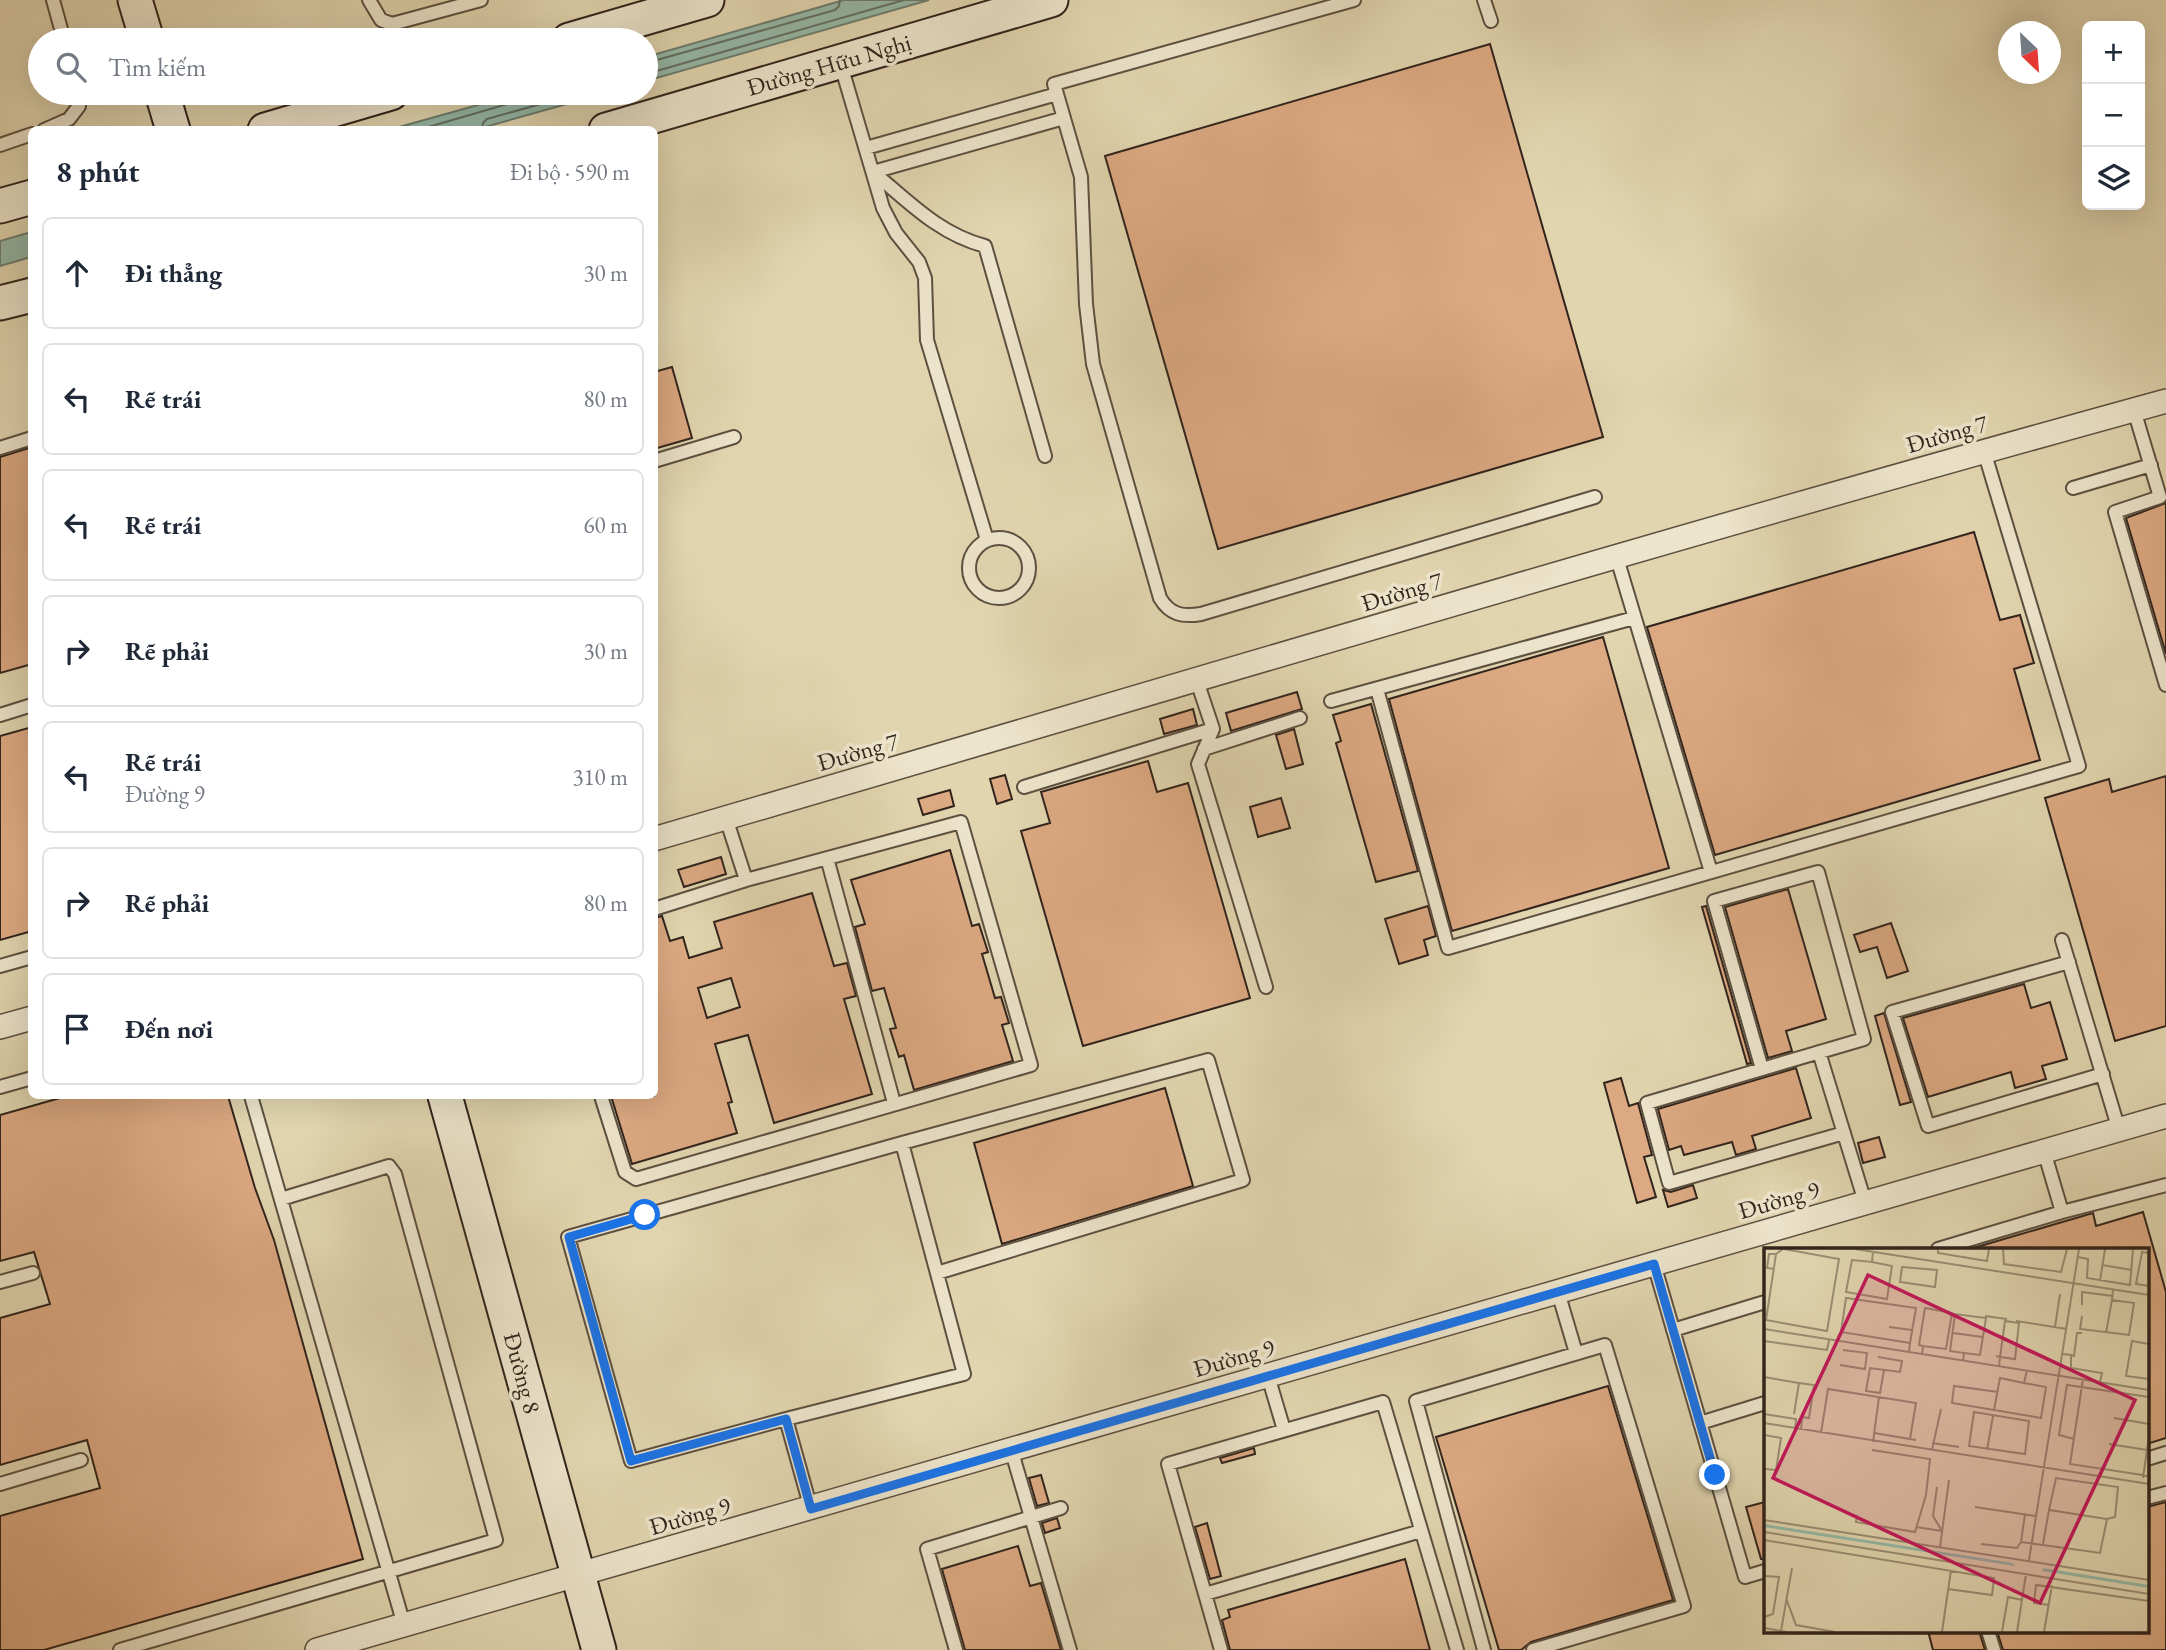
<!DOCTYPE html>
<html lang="vi">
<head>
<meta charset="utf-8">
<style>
	body { margin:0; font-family:"EB Garamond",serif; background:#f2f2f3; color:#1f2937 }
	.controls { position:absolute; right:21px; top:21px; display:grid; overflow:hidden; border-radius:10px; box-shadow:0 7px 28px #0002 }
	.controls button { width:63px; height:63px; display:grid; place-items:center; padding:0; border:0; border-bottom:2px solid #e0e1e3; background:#fff; color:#1f2937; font:35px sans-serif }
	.compass { position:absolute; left:1998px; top:21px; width:63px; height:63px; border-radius:50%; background:#fff; box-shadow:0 7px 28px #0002; rotate:155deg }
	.stop { position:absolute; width:21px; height:21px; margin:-16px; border:5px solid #1a73e8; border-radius:50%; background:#fff }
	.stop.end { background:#1a73e8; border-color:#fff; box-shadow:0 2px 7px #0008 }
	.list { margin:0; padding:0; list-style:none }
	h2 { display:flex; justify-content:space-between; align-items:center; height:91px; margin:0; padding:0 28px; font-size:30px }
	h2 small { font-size:23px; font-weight:400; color:#747a83 }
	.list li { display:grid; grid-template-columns:46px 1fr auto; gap:21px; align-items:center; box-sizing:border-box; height:112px; margin:0 14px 14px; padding:0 14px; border:2px solid #e0e1e3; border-radius:10px }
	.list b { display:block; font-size:26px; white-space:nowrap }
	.list p { margin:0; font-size:23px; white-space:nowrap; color:#747a83 }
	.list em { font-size:23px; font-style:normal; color:#747a83 }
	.icon { flex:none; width:38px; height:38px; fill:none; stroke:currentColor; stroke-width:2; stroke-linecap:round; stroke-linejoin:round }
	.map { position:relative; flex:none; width:2166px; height:1650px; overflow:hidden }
	.search { position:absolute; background:#fff; box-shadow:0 7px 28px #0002; left:28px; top:28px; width:630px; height:77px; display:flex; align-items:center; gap:18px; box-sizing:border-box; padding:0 24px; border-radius:38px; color:#747a83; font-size:26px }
	.panel { position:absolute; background:#fff; box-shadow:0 7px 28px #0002; left:28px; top:126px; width:630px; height:973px; border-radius:10px }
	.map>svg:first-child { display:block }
	.water { fill:#95b9a7; stroke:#6d7d6f; stroke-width:2 }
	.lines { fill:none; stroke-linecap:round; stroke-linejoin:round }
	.shore { stroke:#636e62; stroke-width:2 }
	.building { fill:#dca982; stroke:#31241c; stroke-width:2; fill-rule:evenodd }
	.lane-casing { stroke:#5d5041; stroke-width:16 }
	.street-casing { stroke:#5d5041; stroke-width:26 }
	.secondary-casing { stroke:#31241c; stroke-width:37 }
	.lane { stroke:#ece4cb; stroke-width:12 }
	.street { stroke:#ece4cb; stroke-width:23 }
	.secondary { stroke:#ece4cb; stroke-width:33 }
	.route { stroke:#1a73e8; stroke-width:9 }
	.labels { text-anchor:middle; stroke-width:7; stroke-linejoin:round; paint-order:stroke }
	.street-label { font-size:24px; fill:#31241c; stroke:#ece4cb }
	.inset-road { fill:none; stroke:#9b8e74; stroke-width:2 }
	.view { fill:#c2185b; fill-opacity:0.15; stroke:#c2185b; stroke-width:3.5 }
	.inset-edge { fill:none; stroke:#31241c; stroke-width:3.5 }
</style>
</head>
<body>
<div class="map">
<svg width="2166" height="1650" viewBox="0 0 2166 1650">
	<rect width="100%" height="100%" fill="#e1d5af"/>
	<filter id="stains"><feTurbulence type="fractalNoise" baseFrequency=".00286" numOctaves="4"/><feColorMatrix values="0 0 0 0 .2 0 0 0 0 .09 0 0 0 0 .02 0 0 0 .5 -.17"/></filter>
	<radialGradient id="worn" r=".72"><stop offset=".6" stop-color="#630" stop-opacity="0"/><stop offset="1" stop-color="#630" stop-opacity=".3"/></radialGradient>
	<!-- water -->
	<path class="water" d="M844 0H929L646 81V57Z
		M521 93H606L478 129H392Z
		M31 232V257L0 266V241Z"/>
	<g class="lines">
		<!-- shore -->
		<path class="shore" d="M646 63 835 10 839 6 840 0
			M646 74 904 0
			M418 130 511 103 516 99 517 93
			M482 130 483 123 487 119 580 93"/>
	</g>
	<!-- building -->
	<path class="building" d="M1490 44 1603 437 1218 549 1105 156Z
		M672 367 692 438 654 449V372Z
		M32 447V664L0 673V457Z
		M2166 503V654L2126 518Z
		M1974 532 2000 620 2020 615 2034 663 2014 669 2040 760 1715 855 1647 627Z
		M1603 637 1669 868 1452 931 1389 699Z
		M1297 692 1302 709 1231 731 1226 713Z
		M1371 704 1418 871 1376 882 1336 743 1341 741 1333 715Z
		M1193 709 1197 725 1164 734 1160 719Z
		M32 727V931L0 940V736Z
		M1294 729 1303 764 1286 769 1276 735Z
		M1148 761 1157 792 1188 783 1250 998 1083 1046 1021 831 1050 823 1041 792Z
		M1005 775 1012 799 997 804 990 779Z
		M2166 776V1026L2115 1041 2045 798 2109 779 2112 792Z
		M950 790 954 806 923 815 918 799Z
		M1281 798 1290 828 1258 837 1250 807Z
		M950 850 972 926 979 924 988 952 982 954 995 998 1001 997 1009 1023 1002 1025 1013 1061 914 1090 904 1055 899 1057 890 1029 896 1028 884 988 872 991 855 927 865 924 851 880Z
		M721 857 726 874 684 887 678 870Z
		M1788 889 1826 1019 1786 1031 1792 1051 1768 1058 1725 907Z
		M812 893 834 966 847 963 856 996 844 999 872 1094 774 1123 748 1035 715 1044 732 1102 728 1103 737 1133 632 1164 611 1096H654V918L662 916 670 941 683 937 689 958 722 948 714 922ZM731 978 740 1007 707 1018 698 988Z
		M1428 906 1436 936 1424 940 1428 955 1399 964 1385 919Z
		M1706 906 1751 1063 1747 1064 1702 907Z
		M1891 923 1908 971 1887 978 1877 947 1860 952 1854 935Z
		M2024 984 2031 1008 2050 1002 2067 1059 2042 1066 2046 1079 2015 1088 2011 1072 1928 1097 1903 1018Z
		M1884 1013 1911 1102 1900 1105 1875 1016Z
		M1796 1068 1811 1118 1752 1136 1756 1149 1736 1155 1732 1142 1684 1155 1681 1146 1669 1150 1658 1109Z
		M1621 1078 1629 1106 1638 1103 1652 1155 1644 1157 1656 1197 1637 1203 1604 1083Z
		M1165 1088 1193 1186 1002 1244 974 1143Z
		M67 1096H228L255 1188 274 1240 363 1559 44 1650H0V1516L100 1488 87 1440 0 1465V1318L50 1304 34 1252 0 1261V1115Z
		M1879 1137 1885 1157 1863 1163 1858 1143Z
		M1693 1185 1697 1198 1668 1207 1663 1190 1671 1192Z
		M2143 1212 2166 1292V1438L2147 1444V1249H1970L2093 1213 2096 1226Z
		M1608 1386 1673 1600 1531 1642 1521 1650H1499L1436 1437Z
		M1254 1448 1255 1454 1222 1463 1220 1458Z
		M1041 1475 1049 1503 1037 1506 1029 1478Z
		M1765 1502V1559H1761L1746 1507Z
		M2166 1502V1650H2003L1997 1631H2147V1507Z
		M1057 1518 1060 1528 1045 1533 1042 1523Z
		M1207 1523 1221 1576 1210 1579 1195 1527Z
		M1018 1546 1030 1586 1041 1583 1061 1650H965L942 1569Z
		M1405 1559 1430 1650H1230L1222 1620 1230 1617 1228 1610Z
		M1928 1631H1979L1985 1650H1933Z"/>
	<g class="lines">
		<!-- lane casing -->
		<g class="lane-casing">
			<path id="lane" d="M53 0 64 40
				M369 0 381 20 392 24 481 0
				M1354 0 1054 84 1081 177 1086 304 1093 364 1160 598C1170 615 1183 617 1201 614L1595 497
				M1484 0 1491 21
				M840 62 883 208 896 233 919 262 925 278 927 340 987 540
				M44 130 69 119 79 106 78 93
				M0 145 32 134
				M866 148 1057 94
				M873 172C909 202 939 234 985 246L1045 456
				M873 172 1064 118
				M2134 410 2160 497 2115 512 2166 685
				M0 448 32 438
				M654 461 734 437
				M2073 488 2151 465
				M969 568a30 30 0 1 1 60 0a30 30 0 1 1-60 0Z
				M1616 555 1711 872
				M1197 681 1213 729 1198 764 1266 987
				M1377 689 1448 948 2079 766 1984 451
				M1331 701 1634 618
				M0 715 32 705
				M1204 749 1300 718
				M1024 787 1213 729
				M726 818 746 880
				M827 858 894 1103
				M2062 940 2119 1130
				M2069 962 1892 1012 1928 1126 2103 1074
				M0 966 32 957
				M1819 1052 1865 1202
				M1762 1069 1714 901 1818 872 1864 1039 1647 1103 1669 1183 1844 1133
				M0 1087 32 1078
				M251 1096 404 1625
				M601 1096 625 1172 636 1179 1031 1065 961 822 746 880 654 909
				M902 1143 1208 1060 1243 1180 937 1273
				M2044 1151 2062 1212
				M1938 1249 2062 1212 2166 1185
				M1654 1264 1745 1577 1765 1571
				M0 1282 33 1273
				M1558 1292 1576 1353
				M1673 1330 1765 1302
				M1268 1376 1284 1430
				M786 1419 631 1461 568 1237 902 1143 964 1374 786 1419 811 1509
				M1700 1423 1765 1403
				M1011 1449 1070 1650
				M2147 1459 2166 1453
				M0 1484 81 1460
				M2147 1498 2166 1493
				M1205 1594 1421 1531
				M1988 1631 1994 1650
				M120 1650 496 1540 395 1174 389 1166 281 1199
				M956 1650 927 1549 1061 1508
				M1221 1650 1168 1464 1383 1402 1457 1650
				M1484 1650 1416 1401 1605 1345 1684 1606 1533 1650"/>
		</g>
		<!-- street casing -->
		<g class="street-casing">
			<path id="street" d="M654 839C1158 692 1660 540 2166 401
				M0 1027 32 1018
				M317 1650 2166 1116"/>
		</g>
		<!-- secondary casing -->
		<g class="secondary-casing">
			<path id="secondary" d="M135 0 147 40
				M569 40 707 0
				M162 93 173 130
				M265 130 391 93
				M606 130 1051 0
				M0 206 32 197
				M0 303 32 295
				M445 1096 599 1650"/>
		</g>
		<!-- lane -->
		<use href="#lane" class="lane"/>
		<!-- street -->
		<use href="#street" class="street"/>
		<!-- secondary -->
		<use href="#secondary" class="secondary"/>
	</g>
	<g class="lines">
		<!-- route -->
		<path class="route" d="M645 1215 569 1237 631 1461 786 1419 811 1509 1654 1264 1715 1475"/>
	</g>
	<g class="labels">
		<!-- street labels -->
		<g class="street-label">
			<text transform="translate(829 65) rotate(-16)" y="8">Đường Hữu Nghị</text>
			<text transform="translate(1947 434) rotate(-16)" y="8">Đường 7</text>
			<text transform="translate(1402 592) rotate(-17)" y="8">Đường 7</text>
			<text transform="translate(858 752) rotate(-16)" y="8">Đường 7</text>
			<text transform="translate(1779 1200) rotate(-16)" y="8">Đường 9</text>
			<text transform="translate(1234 1358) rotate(-16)" y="8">Đường 9</text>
			<text transform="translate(522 1373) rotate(75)" y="8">Đường 8</text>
			<text transform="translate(690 1516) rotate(-16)" y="8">Đường 9</text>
		</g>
	</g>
	<!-- overview -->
	<g transform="translate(1764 1248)">
		<rect width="385" height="385" fill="#e1d5af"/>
		<path d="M0 276 249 315 251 318 0 279ZM279 320 385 337V340L278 323Z" fill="#95b9a7"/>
		<path class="inset-road" d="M19 1 12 6 2 72 63 83 75 11 20 1M91 1 385 47M174 1V5L223 13 225 1M239 1 240 16 297 24 303 1M385 5 378 4 372 36 385 38M314 9 324 11 323 30 366 37 369 1M108 14 128 18 123 51 82 44 88 12 108 14 109 4M338 17 368 22M138 19 173 22 171 39 136 34ZM10 21 3 20 5 6H12M336 33 341 1M318 57V44L349 48M221 68 243 71M318 68 316 81 365 87 370 55 348 52 349 42M252 73 303 81M125 79 148 82M291 79 296 46M0 81 385 142M189 85 219 89M342 85 348 52M0 93 63 102 65 92M385 96 368 93 362 128 385 131M145 104 146 95 152 60 82 50 77 84 146 95M158 106 159 98 182 101 188 65 161 60 155 97 159 98M299 106 307 107V120L338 125 336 134M307 107 310 108 313 85H318M232 108 236 109 251 111 255 75 241 73 236 109 235 118M114 109 138 113 136 124 106 120 102 143 116 145 120 122M199 113 200 105 186 103 191 66 222 70 216 107 200 105M76 117 101 121 103 105 79 102M0 129 35 135 30 166M319 131 306 216 385 228M35 135 50 137 45 170 38 169 37 182M260 135 282 139 277 170 230 162 236 130 260 135 263 122M230 162 188 155 190 138 234 144M210 164 265 173 261 206 205 198ZM0 166 32 171 31 181M350 170 385 176M0 175 385 236M57 185 64 141 152 155 146 191M110 185 152 192M0 187 17 190 12 222 0 221M310 191 295 187 303 137 385 149M109 194 115 149M168 195 195 199M345 196 383 202M168 202 177 161M223 202 229 168M379 230 385 188M173 239 169 268 178 283M211 259 272 268M285 262 292 230 354 239 351 269 343 271M93 267 92 274 151 284 162 247 166 211 108 202M0 272 385 332M152 279 178 283M0 284 385 346M0 292 230 330 228 347 184 341M257 294 261 266M217 296 253 300 257 294 336 305 343 271 285 262 279 296M176 299 185 232M265 312 315 1M0 328 15 329 9 366 0 369M22 350 32 377 71 384M285 357 270 355 272 337 385 353M0 380 23 384M17 383 28 320M178 384 187 322M238 384 244 349 258 352M253 384 262 326M280 384 288 337"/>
		<path class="view" d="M104 27 371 152 276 355 9 230Z"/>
		<rect width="385" height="385" class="inset-edge"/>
	</g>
	<rect width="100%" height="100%" filter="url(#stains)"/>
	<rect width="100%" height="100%" fill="url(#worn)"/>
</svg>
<div class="controls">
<button>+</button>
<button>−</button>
<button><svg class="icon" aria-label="layers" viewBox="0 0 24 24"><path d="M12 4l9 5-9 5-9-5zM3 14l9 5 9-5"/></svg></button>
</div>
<svg class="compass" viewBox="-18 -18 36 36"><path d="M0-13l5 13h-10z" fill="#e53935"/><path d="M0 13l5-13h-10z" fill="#747a83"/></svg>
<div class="stop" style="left:645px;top:1215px"></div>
<div class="stop end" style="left:1715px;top:1475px"></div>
<div class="search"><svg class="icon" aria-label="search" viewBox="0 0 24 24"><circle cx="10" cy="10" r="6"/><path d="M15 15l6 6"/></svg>Tìm kiếm</div>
<section class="panel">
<h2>8 phút<small>Đi bộ · 590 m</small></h2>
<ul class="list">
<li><svg class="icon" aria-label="ahead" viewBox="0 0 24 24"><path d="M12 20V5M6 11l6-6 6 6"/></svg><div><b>Đi thẳng</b></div><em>30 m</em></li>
<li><svg class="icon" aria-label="left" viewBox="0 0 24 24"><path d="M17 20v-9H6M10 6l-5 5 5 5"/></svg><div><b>Rẽ trái</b></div><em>80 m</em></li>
<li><svg class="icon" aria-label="left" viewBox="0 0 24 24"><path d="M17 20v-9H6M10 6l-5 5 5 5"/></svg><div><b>Rẽ trái</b></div><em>60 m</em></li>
<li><svg class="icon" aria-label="right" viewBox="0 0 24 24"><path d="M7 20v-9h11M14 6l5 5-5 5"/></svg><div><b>Rẽ phải</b></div><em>30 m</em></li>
<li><svg class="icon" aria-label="left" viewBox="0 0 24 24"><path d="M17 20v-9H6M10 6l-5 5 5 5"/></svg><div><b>Rẽ trái</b><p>Đường 9</p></div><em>310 m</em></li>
<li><svg class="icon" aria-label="right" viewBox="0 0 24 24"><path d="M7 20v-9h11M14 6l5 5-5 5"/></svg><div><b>Rẽ phải</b></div><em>80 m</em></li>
<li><svg class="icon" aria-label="arrive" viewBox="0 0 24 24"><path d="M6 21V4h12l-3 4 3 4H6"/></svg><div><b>Đến nơi</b></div></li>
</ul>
</section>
</div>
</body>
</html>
